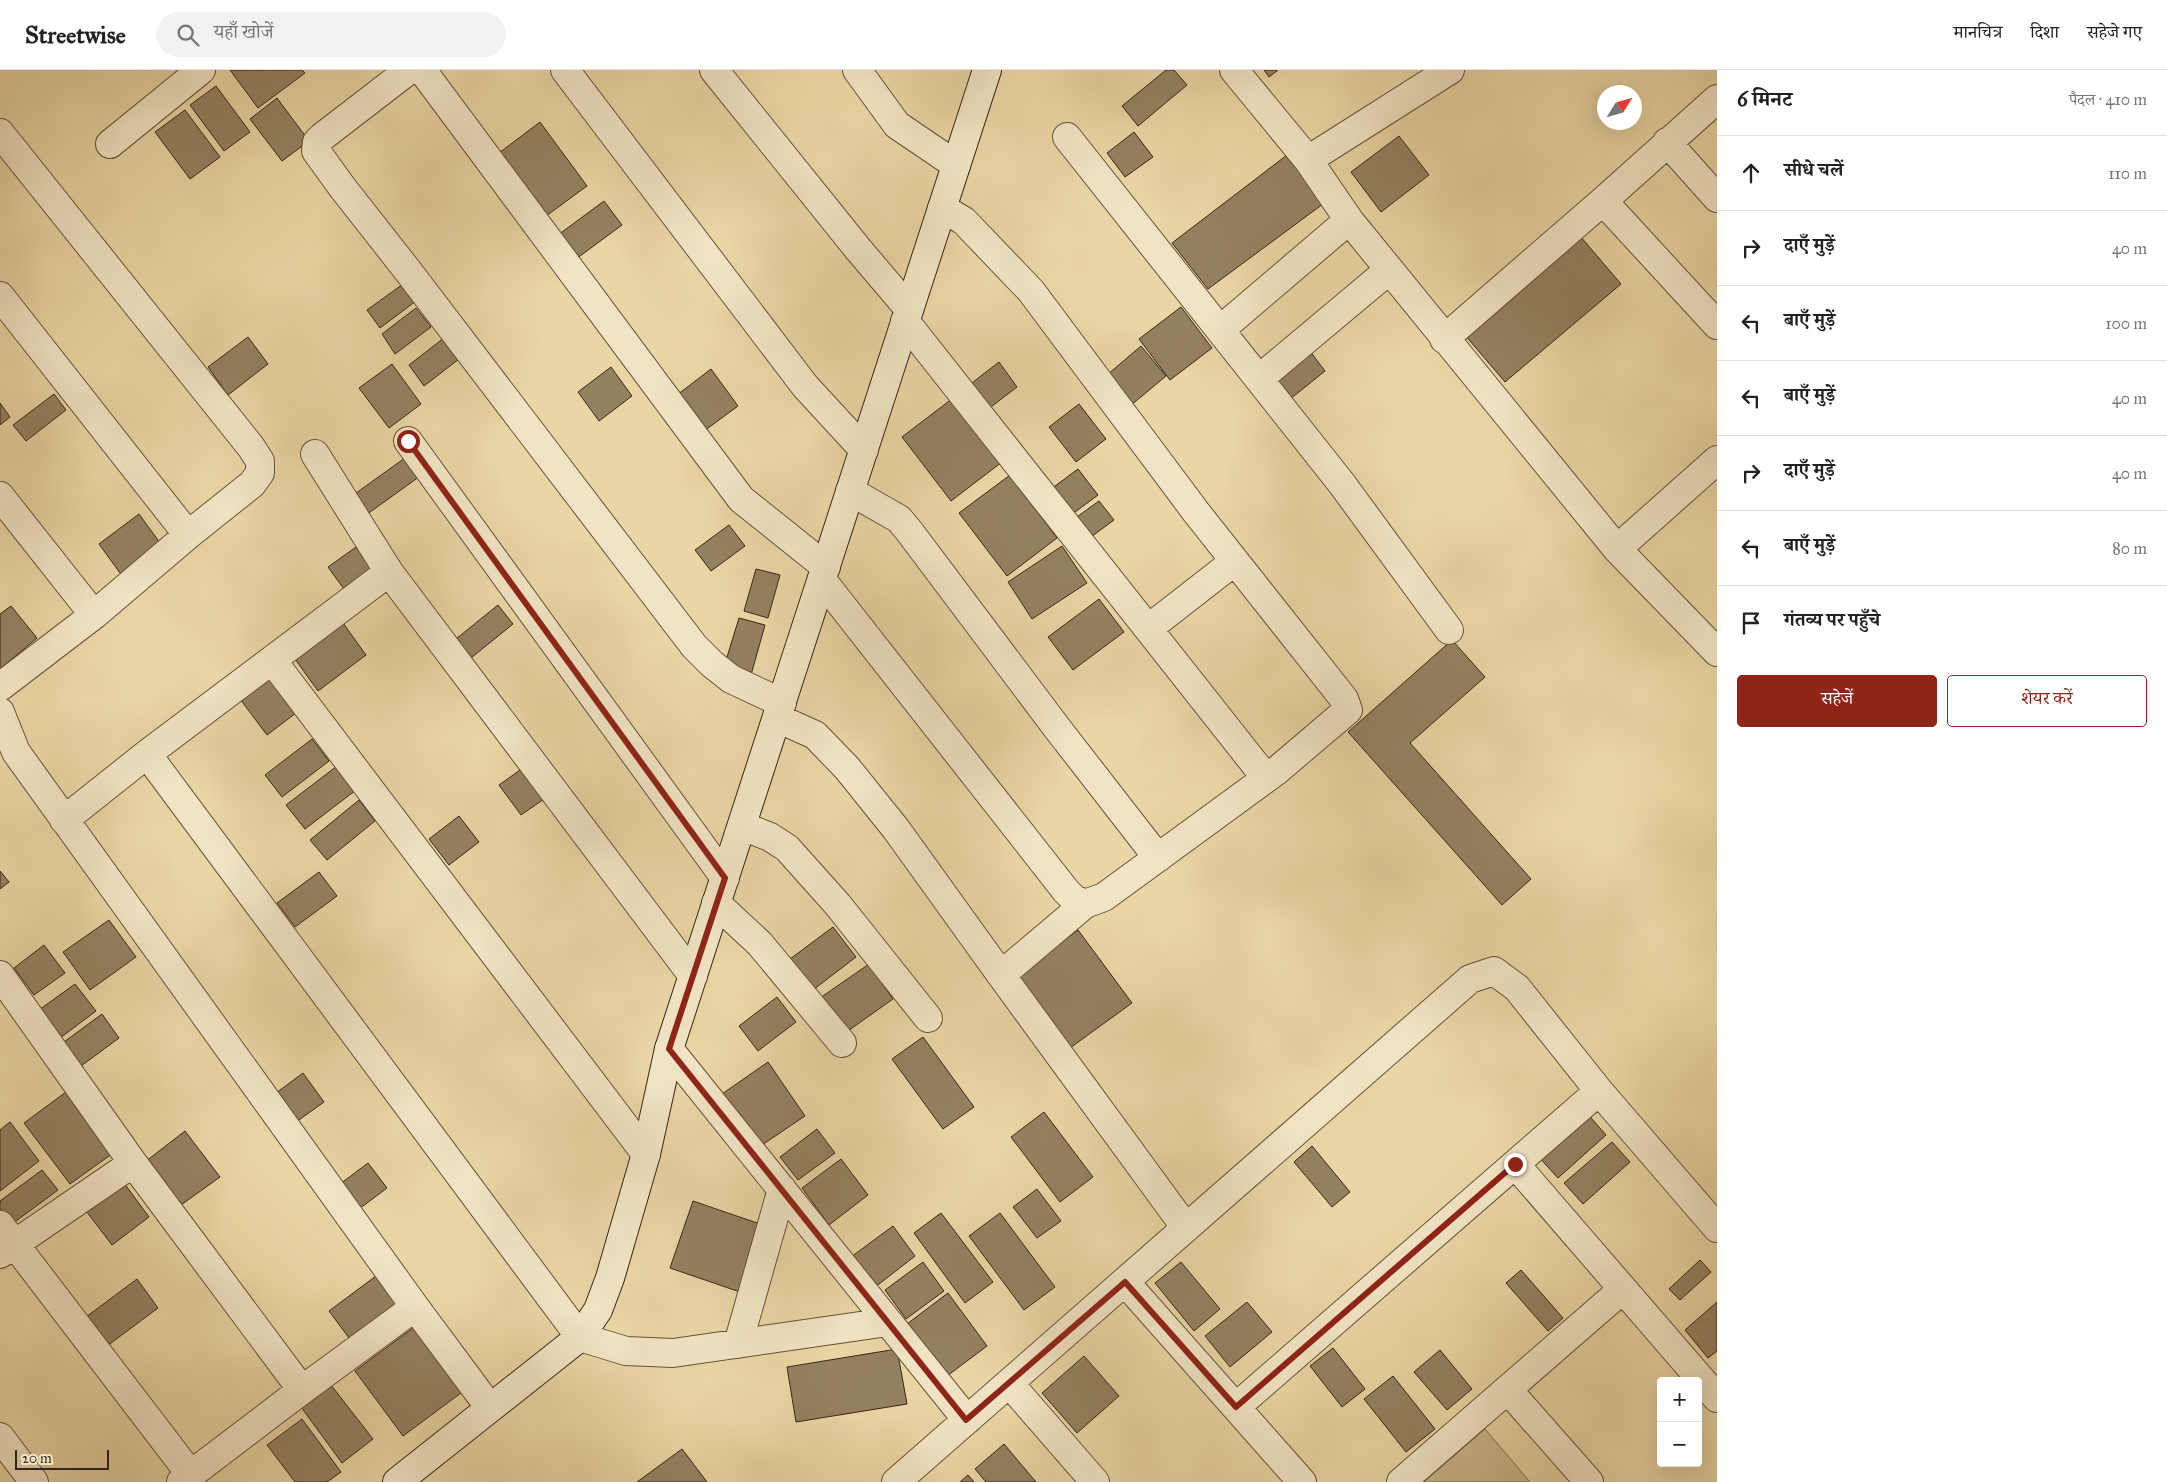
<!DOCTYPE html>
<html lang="hi">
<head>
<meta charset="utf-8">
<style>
	body { margin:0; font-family:"IM FELL Great Primer","Noto Serif Devanagari",serif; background:#f2f2f2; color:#202124 }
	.controls { position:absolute; right:15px; bottom:15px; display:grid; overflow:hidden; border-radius:5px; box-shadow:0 5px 20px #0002 }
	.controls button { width:45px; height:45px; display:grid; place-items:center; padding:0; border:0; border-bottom:1px solid #e0e0e0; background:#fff; color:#202124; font:25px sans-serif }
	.compass { position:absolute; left:1597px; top:15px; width:45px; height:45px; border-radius:50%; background:#fff; box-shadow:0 5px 20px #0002; rotate:53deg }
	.scale { position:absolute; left:15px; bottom:12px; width:94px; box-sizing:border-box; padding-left:5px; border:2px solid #362617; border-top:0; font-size:14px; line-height:18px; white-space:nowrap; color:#362617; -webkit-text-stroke:4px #f1e4c4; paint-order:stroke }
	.stop { position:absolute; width:15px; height:15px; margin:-11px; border:4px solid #8f2418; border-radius:50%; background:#fff }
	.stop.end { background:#8f2418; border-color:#fff; box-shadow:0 1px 5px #0008 }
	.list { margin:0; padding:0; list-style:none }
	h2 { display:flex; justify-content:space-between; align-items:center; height:65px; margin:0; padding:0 20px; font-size:21px }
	h2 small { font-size:16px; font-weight:400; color:#757577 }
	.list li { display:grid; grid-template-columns:32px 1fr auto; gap:15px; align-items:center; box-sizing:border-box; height:75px; padding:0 20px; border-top:1px solid #e0e0e0 }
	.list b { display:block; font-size:19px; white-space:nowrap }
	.list em { font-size:16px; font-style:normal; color:#757577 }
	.actions { display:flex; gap:10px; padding:15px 20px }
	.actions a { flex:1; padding:11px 0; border:1px solid #8f2418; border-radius:5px; text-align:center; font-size:18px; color:#8f2418 }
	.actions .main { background:#8f2418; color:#fff }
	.icon { flex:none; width:28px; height:28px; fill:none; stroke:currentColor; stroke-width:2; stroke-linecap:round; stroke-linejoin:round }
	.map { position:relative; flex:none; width:1717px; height:1412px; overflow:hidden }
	header { display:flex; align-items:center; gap:30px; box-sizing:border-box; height:70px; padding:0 25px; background:#fff; border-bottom:1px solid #e0e0e0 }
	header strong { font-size:24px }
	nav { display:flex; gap:28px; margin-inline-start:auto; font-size:18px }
	.search { width:350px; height:45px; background:#f2f2f2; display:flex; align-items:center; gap:12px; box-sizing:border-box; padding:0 18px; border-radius:28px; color:#757577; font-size:19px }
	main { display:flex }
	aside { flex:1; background:#fff }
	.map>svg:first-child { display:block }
	.green { fill:#cbb78c; stroke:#806e52 }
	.building { fill:#948160; stroke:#362617 }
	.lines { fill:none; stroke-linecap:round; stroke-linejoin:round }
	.street-casing { stroke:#63523a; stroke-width:30 }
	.secondary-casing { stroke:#362617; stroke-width:30 }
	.street { stroke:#f1e4c4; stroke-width:28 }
	.secondary { stroke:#f1e4c4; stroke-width:28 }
	.route { stroke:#8f2418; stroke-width:6 }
</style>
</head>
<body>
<header>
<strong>Streetwise</strong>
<div class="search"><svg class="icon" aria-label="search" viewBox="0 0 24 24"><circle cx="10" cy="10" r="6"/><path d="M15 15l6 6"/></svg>यहाँ खोजें</div>
<nav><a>मानचित्र</a><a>दिशा</a><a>सहेजे गए</a></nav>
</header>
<main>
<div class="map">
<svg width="1717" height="1412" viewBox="0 0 1717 1412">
	<rect width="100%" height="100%" fill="#ead5a4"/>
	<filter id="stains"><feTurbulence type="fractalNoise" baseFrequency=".004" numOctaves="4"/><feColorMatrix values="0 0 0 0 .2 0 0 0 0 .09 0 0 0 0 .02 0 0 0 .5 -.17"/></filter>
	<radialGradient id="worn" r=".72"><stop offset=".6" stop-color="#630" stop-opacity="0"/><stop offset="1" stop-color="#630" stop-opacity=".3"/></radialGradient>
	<!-- green -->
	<path class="green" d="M1485 1359 1530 1412H1424Z"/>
	<!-- building -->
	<path class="building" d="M230 0H302L305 3 258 38Z
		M1166 0H1174L1187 15 1138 56 1122 36Z
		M1264 0H1278L1269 7Z
		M216 16 250 62 224 81 190 35Z
		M277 28 309 71 282 91 250 49Z
		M185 40 220 87 190 109 155 62Z
		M540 52 587 116 546 146 499 83Z
		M1134 62 1153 87 1125 107 1107 83Z
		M1399 66 1429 105 1381 142 1351 102Z
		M1287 85 1323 134 1208 219 1172 173Z
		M604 131 622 155 576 189 558 165Z
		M1580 166 1621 214 1505 312 1464 264Z
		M403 214 416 231 380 258 367 240Z
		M1181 237 1212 278 1170 310 1139 269Z
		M416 238 431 257 395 284 382 264Z
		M248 267 268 294 228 325 208 297Z
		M444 268 459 289 424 316 409 295Z
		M1141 276 1166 306 1124 341 1100 311Z
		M1309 280 1325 301 1289 330 1272 309Z
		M999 292 1017 317 987 340 968 316Z
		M392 294 421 334 389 358 359 318Z
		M611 297 632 326 599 351 578 322Z
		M711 299 738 336 704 361 677 325Z
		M54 324 66 340 26 371 13 355Z
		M953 328 1002 392 951 431 902 367Z
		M0 333 10 347 0 355Z
		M1079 334 1106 369 1076 392 1049 357Z
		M409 385 423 404 366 445 352 426Z
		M1078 399 1098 425 1067 448 1047 422Z
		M1010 405 1057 468 1007 506 959 443Z
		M1099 431 1114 450 1084 472 1070 452Z
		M139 444 163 477 123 507 99 474Z
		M729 455 745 476 711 501 695 480Z
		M359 475 379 504 349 526 328 497Z
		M1062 476 1087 513 1032 549 1008 512Z
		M756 499 780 505 768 548 744 541Z
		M1099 529 1124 562 1073 600 1048 567Z
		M498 535 513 554 466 592 451 573Z
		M11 536 37 568 0 599V544Z
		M739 548 765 555 751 605 724 597Z
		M343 553 366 585 318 621 295 589Z
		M1452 570 1485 607 1410 673 1531 809 1502 835 1348 662Z
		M269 607 296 643 267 665 240 629Z
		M312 669 329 691 282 727 265 705Z
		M337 696 356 720 305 759 286 735Z
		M523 698 544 729 521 745 499 715Z
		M359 730 375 751 327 790 310 770Z
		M459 746 479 772 449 795 429 769Z
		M0 801 9 812 0 819Z
		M319 802 337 826 295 857 277 833Z
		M109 850 136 887 90 920 63 882Z
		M833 857 856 887 809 923 786 892Z
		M1078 860 1132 933 1070 978 1016 906Z
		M44 875 65 903 34 925 14 898Z
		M869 894 893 929 845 963 820 928Z
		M75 914 96 941 60 968 39 940Z
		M777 927 796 952 758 981 739 956Z
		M102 944 119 968 81 996 64 972Z
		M923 967 974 1037 943 1059 892 989Z
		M768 992 805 1046 759 1077 722 1024Z
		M303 1003 324 1032 289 1057 268 1029Z
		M70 1019 116 1081 70 1114 24 1053Z
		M1585 1041 1606 1065 1558 1108 1536 1084Z
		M1044 1042 1093 1107 1060 1132 1011 1067Z
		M10 1052 39 1091 0 1121V1060Z
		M817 1059 835 1083 798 1110 780 1087Z
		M185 1061 220 1107 174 1140 141 1095Z
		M1612 1072 1630 1092 1583 1134 1564 1113Z
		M1312 1076 1350 1122 1332 1137 1294 1092Z
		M841 1089 868 1125 829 1155 802 1118Z
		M368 1093 387 1118 351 1145 332 1120Z
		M42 1100 58 1120 12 1154 0 1138V1131Z
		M121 1109 149 1147 112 1175 83 1137Z
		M1037 1119 1061 1151 1037 1168 1013 1137Z
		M693 1131 763 1155 740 1222 670 1198Z
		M941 1143 993 1212 965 1233 914 1163Z
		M1000 1143 1055 1217 1024 1240 969 1166Z
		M893 1156 915 1186 874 1218 851 1187Z
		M1700 1190 1711 1202 1680 1230 1669 1219Z
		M923 1192 944 1221 906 1249 885 1220Z
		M1181 1192 1220 1239 1194 1261 1155 1213Z
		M1521 1200 1563 1248 1548 1261 1506 1213Z
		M380 1203 407 1238 355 1276 329 1241Z
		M137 1209 158 1238 107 1276 86 1247Z
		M948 1223 987 1276 947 1306 907 1254Z
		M1247 1232 1272 1262 1230 1297 1205 1266Z
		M1717 1232V1281L1708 1288 1685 1260Z
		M413 1258 461 1323 403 1366 355 1301Z
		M1333 1278 1365 1319 1342 1337 1310 1296Z
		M897 1279 907 1334 796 1352 787 1297Z
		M1440 1280 1472 1319 1447 1340 1414 1302Z
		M1084 1286 1119 1326 1077 1363 1042 1323Z
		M1393 1306 1435 1359 1406 1382 1364 1329Z
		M331 1315 373 1369 342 1393 301 1337Z
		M302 1349 341 1402 327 1412H295L267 1375Z
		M1004 1374 1036 1412H986L975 1399Z
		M682 1379 707 1412H637Z
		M968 1405 974 1412H960Z"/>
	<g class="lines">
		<!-- street casing -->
		<g class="street-casing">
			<path id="street" d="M409 0 322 67 317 72 316 81 342 117 408 201 694 576 712 594 731 609 782 633
				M422 0 741 429 826 497
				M565 0 805 316 864 380
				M714 0 858 179 909 239
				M857 0 897 55 956 95
				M1234 0 1308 90 1349 150 1617 479 1717 582
				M0 63 251 377 260 391V403L252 414 188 465 94 545 0 617
				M1067 67 1342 414 1449 560
				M1667 72 1717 128
				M110 74 201 0
				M1308 90 1450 0
				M1603 131 1717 255
				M0 226 188 465
				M905 251 1266 708
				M1220 260 1349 150
				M1444 269 1603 131 1717 29
				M1259 309 1389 200
				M408 371 725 808
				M315 384 389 502 693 906
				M850 421 899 449 909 461 1057 658 1158 788
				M0 426 94 545
				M1617 479 1717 390
				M822 510 1066 821 1074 829 1085 834 1104 827 1275 702 1348 640 1344 629 1196 442 1031 221 964 151 942 138
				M1149 558 1235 491
				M272 590 646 1084
				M0 642 16 682 415 1237 490 1338
				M777 648 815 665 847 698 896 759 1001 905 1085 834
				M147 684 580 1267 626 1281 673 1283 888 1252
				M64 750 147 684 389 502
				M742 756 770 767 787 778 838 835 928 948
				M716 833 760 874 842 973
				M0 905 133 1093 302 1320
				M1001 905 1186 1158
				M669 979 967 1350
				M1515 1094 1717 1328
				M0 1155 191 1405
				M0 1184 133 1093
				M1125 1212 1302 1412
				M738 1274 782 1119
				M1009 1313 1095 1412
				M1508 1320 1589 1412
				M1236 1337 1599 1021
				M0 1367 34 1412
				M181 1412 302 1320 415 1237
				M896 1412 1470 909 1494 901 1517 918 1599 1021 1717 1158
				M1401 1412 1623 1219"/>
		</g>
		<!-- secondary casing -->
		<g class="secondary-casing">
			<path id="secondary" d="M397 1412 580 1267 598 1240 610 1208 646 1084 669 979 987 0"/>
		</g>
		<!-- street -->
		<use href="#street" class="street"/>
		<!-- secondary -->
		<use href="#secondary" class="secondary"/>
	</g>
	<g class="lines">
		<!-- route -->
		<path class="route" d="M408 371 725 808 669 979 966 1350 1125 1212 1236 1337 1515 1094"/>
	</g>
	<rect width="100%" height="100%" filter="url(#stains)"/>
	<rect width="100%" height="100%" fill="url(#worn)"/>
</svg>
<div class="controls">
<button>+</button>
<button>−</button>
</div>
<svg class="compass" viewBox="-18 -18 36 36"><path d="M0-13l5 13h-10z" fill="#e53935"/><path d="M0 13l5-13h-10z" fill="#757577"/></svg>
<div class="scale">20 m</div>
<div class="stop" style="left:408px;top:371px"></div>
<div class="stop end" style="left:1515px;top:1094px"></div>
</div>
<aside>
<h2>6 मिनट<small>पैदल · 410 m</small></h2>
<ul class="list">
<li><svg class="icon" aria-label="ahead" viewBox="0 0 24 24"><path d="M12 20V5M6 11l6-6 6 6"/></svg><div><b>सीधे चलें</b></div><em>110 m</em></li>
<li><svg class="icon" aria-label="right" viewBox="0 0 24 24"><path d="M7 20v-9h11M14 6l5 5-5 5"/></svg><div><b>दाएँ मुड़ें</b></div><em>40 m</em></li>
<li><svg class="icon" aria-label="left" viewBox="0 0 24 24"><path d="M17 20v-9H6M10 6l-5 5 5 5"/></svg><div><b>बाएँ मुड़ें</b></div><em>100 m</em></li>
<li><svg class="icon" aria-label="left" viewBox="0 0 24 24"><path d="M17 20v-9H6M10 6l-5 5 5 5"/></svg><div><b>बाएँ मुड़ें</b></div><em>40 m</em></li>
<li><svg class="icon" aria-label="right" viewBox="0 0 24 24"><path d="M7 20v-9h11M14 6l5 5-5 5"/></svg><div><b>दाएँ मुड़ें</b></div><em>40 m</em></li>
<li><svg class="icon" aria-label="left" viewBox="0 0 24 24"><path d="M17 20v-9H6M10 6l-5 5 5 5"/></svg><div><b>बाएँ मुड़ें</b></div><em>80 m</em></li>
<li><svg class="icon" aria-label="arrive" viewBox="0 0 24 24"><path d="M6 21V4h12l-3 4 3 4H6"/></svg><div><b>गंतव्य पर पहुँचे</b></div></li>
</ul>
<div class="actions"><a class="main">सहेजें</a><a>शेयर करें</a></div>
</aside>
</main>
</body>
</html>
